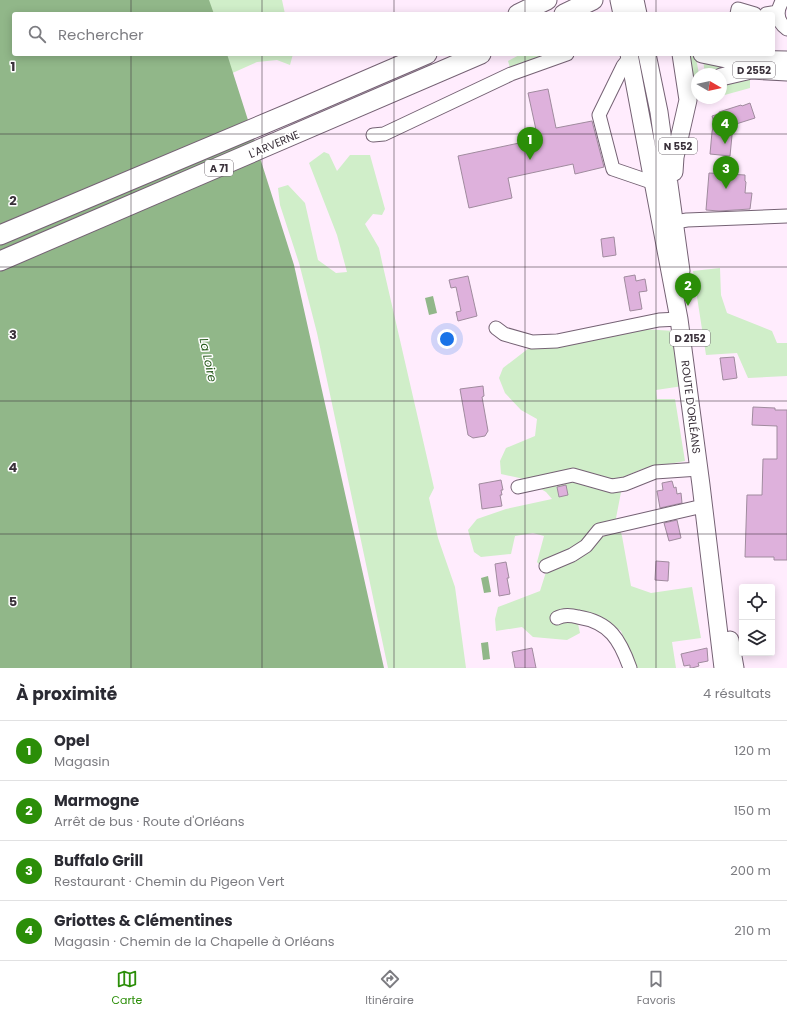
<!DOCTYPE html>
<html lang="fr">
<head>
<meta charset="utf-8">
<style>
	body { margin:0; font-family:Poppins,sans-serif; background:#f7f7f7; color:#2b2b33 }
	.controls { position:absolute; right:12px; bottom:12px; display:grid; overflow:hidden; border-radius:4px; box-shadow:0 2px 10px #0003 }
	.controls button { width:36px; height:36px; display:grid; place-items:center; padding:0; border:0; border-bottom:1px solid #e1e1e2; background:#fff; color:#2b2b33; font:20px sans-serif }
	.compass { position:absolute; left:691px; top:68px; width:36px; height:36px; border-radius:50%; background:#fff; box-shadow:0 2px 10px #0003; rotate:99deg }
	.you { position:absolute; left:447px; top:339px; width:14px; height:14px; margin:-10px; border:3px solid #fff; border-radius:50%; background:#1a73e8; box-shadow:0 0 0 6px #1a73e833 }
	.badge { display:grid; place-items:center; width:26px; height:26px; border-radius:50%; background:#2b8e08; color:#fff; font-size:13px; font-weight:700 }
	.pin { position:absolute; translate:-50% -33px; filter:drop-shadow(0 1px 2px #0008) }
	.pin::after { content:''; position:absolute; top:21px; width:14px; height:12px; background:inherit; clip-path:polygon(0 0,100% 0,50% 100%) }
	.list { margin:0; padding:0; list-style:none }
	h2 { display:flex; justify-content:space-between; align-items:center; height:52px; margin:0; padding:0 16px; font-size:17px }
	h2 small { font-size:13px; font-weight:400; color:#7c7c81 }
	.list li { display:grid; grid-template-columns:26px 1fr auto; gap:12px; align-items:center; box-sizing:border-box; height:60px; padding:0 16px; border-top:1px solid #e1e1e2 }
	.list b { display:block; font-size:15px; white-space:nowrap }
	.list p { margin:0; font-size:13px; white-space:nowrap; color:#7c7c81 }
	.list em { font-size:13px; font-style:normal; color:#7c7c81 }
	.icon { flex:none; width:22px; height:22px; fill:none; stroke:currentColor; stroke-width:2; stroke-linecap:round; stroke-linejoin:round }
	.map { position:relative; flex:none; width:787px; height:668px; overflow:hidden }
	.search { position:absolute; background:#fff; box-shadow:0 2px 10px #0003; left:12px; right:12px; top:12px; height:44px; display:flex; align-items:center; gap:10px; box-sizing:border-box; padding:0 14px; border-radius:4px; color:#7c7c81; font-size:15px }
	.sheet { height:292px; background:#fff }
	nav { display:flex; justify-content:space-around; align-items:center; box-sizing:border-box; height:56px; border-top:1px solid #e1e1e2; background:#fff; font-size:11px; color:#7c7c81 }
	nav a { display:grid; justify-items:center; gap:2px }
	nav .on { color:#2b8e08 }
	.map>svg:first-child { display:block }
	.green { fill:#d0eec9 }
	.water { fill:#91b789 }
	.building { fill:#deb1dc; stroke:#a08b9e }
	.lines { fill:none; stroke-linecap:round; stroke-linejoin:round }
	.minor-casing { stroke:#756274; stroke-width:15 }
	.major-casing { stroke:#756274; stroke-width:19 }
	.highway-casing { stroke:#756274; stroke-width:21 }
	.minor { stroke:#fff; stroke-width:13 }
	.major { stroke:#fff; stroke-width:17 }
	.highway { stroke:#fff; stroke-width:19 }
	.grid { fill:none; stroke:#3a313a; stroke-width:1; stroke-opacity:0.55 }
	.labels { text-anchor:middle; stroke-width:3; stroke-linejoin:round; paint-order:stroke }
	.shield { fill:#fff; stroke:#756f75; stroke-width:1 }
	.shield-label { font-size:10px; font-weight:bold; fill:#3a313a }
	.street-label { font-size:11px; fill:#3a313a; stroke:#fff }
	.water-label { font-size:12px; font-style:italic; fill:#2c5e21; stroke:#fff }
	.grid-label { font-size:13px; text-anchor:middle; font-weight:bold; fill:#3a313a; stroke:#fff; stroke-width:3; stroke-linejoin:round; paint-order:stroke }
</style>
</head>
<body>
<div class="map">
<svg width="787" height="668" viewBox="0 0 787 668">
	<rect width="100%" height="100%" fill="#ffecfd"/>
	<!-- green -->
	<path class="green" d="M203 0H282L285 14H207Z
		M221 54H293L290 65 277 60 257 62 228 75Z
		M521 54H550L510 68 508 61Z
		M689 55 696 58 699 74H697V84L694 87Z
		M703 60 736 65 710 74H705Z
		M750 79V88L721 96V83Z
		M324 152 329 154 337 171 350 155H370L385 209 382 215 373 214 365 224 379 248 382 262 434 488 429 498 438 538 455 587 466 668H388L317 333 299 263 280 205 278 188 288 185 305 203 318 260 336 273 347 272 337 235 309 163Z
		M720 268 721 295 727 313 772 331 777 343H787V376L748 378 737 353 706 355 693 271Z
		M643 329 674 331 683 386 656 390 657 399H675L685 461 642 469 624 477 616 518 622 536 631 586 651 593 692 587 701 638 672 642 676 668H635L621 631 597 615 575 610 580 633 567 640 533 637 522 627 496 631 495 619 498 607 540 591 546 572 537 562 544 536 533 533 515 536 511 554 481 557 474 552 468 530 477 519 506 509 552 499 546 492 524 479 501 474 500 461 506 448 535 436 537 419 521 410 505 393 499 378 503 368 529 348Z"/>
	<!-- water -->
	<path class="water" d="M0 0H209L214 14H14V54H227L294 265 384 668H0Z
		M433 296 437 313 429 315 425 298Z
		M488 576 491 592 484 593 481 578Z
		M488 642 490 659 483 660 481 643Z"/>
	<!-- building -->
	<path class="building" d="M548 89 556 128 592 121 604 167 575 174 573 164 508 178 512 198 469 208 458 156 538 139 528 93Z
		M750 103 755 118 733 125 730 156 710 154 712 132 714 123 712 116 719 114V112L741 105 742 106Z
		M709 173 745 175V181L746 182 745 193H752L750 209 719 211 706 210Z
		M614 237 616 255 603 257 601 239Z
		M635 275 636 281 645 279 647 291 639 292 642 309 630 311 624 277Z
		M468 276 477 316 458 321 456 312 461 311 456 287 451 288 449 280Z
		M734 357 737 378 723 380 720 358Z
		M483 386 484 396 482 397 488 431 485 436 473 438 468 435 460 389Z
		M753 407 775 408V410H787V560H774V557H745L747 495H762L763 459H777V426L752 425Z
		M501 480 503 490H501L502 495H500L502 506 482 509 479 484Z
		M672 481 674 488 676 487 677 494 681 493 682 503 660 508 657 491 663 490 662 483Z
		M566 485 568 495 559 497 557 487Z
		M677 520 681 538 669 541 664 523Z
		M656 561 669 562 668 581 655 580Z
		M506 562 509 578H507L510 594 499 596 495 564Z
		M532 648 536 668H515L512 652Z
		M707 648 708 661 698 663 699 666 692 668H690V665L684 666 681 654Z"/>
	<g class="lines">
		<!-- minor casing -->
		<g class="minor-casing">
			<path id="minor" d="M783 0C776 10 776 21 787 29
				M737 14 738 9 755 14
				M766 14 778 12
				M630 57 623 66 599 115 613 169 654 183
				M373 135 384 134 511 74 567 54
				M675 222 687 220 787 216
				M496 328 504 334 532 342 557 341 659 320 679 319
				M518 487 573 475 612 486 625 484 655 472 699 469
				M546 566 572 555 586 546 599 530 703 506
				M557 618C564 614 571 615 578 617 610 622 620 640 630 668"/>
		</g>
		<!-- major casing -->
		<g class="major-casing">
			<path id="major" d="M619 0 622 14
				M635 0 638 14
				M629 54 679 319 701 485 723 668
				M647 54 659 112 681 271
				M702 54 726 59 787 60
				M721 77 751 70 787 72
				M674 172 675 157 688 100 681 54
				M730 640 735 668"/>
		</g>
		<!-- highway casing -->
		<g class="highway-casing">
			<path id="highway" d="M518 14 547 0
				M564 14 593 0
				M0 235 290 113 427 54
				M0 261 481 54"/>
		</g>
		<!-- minor -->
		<use href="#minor" class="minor"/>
		<!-- major -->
		<use href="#major" class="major"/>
		<!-- highway -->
		<use href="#highway" class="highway"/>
	</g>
	<!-- grid -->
	<path class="grid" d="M131 0V14M262 0V14M394 0V14M525 0V14M656 0V14M131 54V668M262 54V668M394 54V668M525 54V668M656 54V668M0 134H787M0 267H787M0 401H787M0 534H787"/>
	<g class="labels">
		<!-- shield labels -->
		<g class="shield">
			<rect x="733" y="62" width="42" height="16" rx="3"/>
			<rect x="659" y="138" width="38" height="16" rx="3"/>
			<rect x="205" y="160" width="28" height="16" rx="3"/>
			<rect x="670" y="330" width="40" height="16" rx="3"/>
		</g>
		<g class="shield-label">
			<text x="754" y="74">D 2552</text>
			<text x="678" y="150">N 552</text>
			<text x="219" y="172">A 71</text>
			<text x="690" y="342">D 2152</text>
		</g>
		<!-- street labels -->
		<g class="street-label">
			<text transform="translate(274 144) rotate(-23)" y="4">L'ARVERNE</text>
			<text transform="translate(691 407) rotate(83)" y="4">ROUTE D'ORLÉANS</text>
		</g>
		<!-- water labels -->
		<g class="water-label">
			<text transform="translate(208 360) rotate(78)" y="4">La Loire</text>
		</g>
	</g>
	<g class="grid-label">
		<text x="13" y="71">1</text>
		<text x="13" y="205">2</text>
		<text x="13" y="339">3</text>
		<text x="13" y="472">4</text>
		<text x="13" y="606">5</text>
	</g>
</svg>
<div class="controls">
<button><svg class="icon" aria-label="locate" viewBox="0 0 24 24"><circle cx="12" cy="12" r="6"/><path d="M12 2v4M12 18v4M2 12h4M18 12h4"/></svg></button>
<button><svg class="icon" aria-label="layers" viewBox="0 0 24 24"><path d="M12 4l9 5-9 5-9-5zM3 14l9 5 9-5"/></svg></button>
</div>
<svg class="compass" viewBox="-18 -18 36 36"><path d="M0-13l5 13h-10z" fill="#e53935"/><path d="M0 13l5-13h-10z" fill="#7c7c81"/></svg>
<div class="you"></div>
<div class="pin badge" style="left:530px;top:160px">1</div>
<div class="pin badge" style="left:688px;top:306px">2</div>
<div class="pin badge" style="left:726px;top:189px">3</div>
<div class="pin badge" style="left:725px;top:144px">4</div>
<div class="search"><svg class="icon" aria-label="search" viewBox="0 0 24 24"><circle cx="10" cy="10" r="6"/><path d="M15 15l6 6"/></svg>Rechercher</div>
</div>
<section class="sheet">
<h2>À proximité<small>4 résultats</small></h2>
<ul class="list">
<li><span class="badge">1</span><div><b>Opel</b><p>Magasin</p></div><em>120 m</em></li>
<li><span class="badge">2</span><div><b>Marmogne</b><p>Arrêt de bus · Route d'Orléans</p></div><em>150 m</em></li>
<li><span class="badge">3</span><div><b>Buffalo Grill</b><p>Restaurant · Chemin du Pigeon Vert</p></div><em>200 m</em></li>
<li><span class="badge">4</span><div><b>Griottes &amp; Clémentines</b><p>Magasin · Chemin de la Chapelle à Orléans</p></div><em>210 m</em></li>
</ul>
</section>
<nav>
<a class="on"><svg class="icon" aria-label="map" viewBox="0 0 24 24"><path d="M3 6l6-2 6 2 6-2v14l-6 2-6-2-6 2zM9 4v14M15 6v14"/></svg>Carte</a>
<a><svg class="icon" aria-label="directions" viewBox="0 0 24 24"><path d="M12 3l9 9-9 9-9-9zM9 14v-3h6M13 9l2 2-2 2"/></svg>Itinéraire</a>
<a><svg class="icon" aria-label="saved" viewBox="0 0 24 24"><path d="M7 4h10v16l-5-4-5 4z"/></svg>Favoris</a>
</nav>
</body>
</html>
